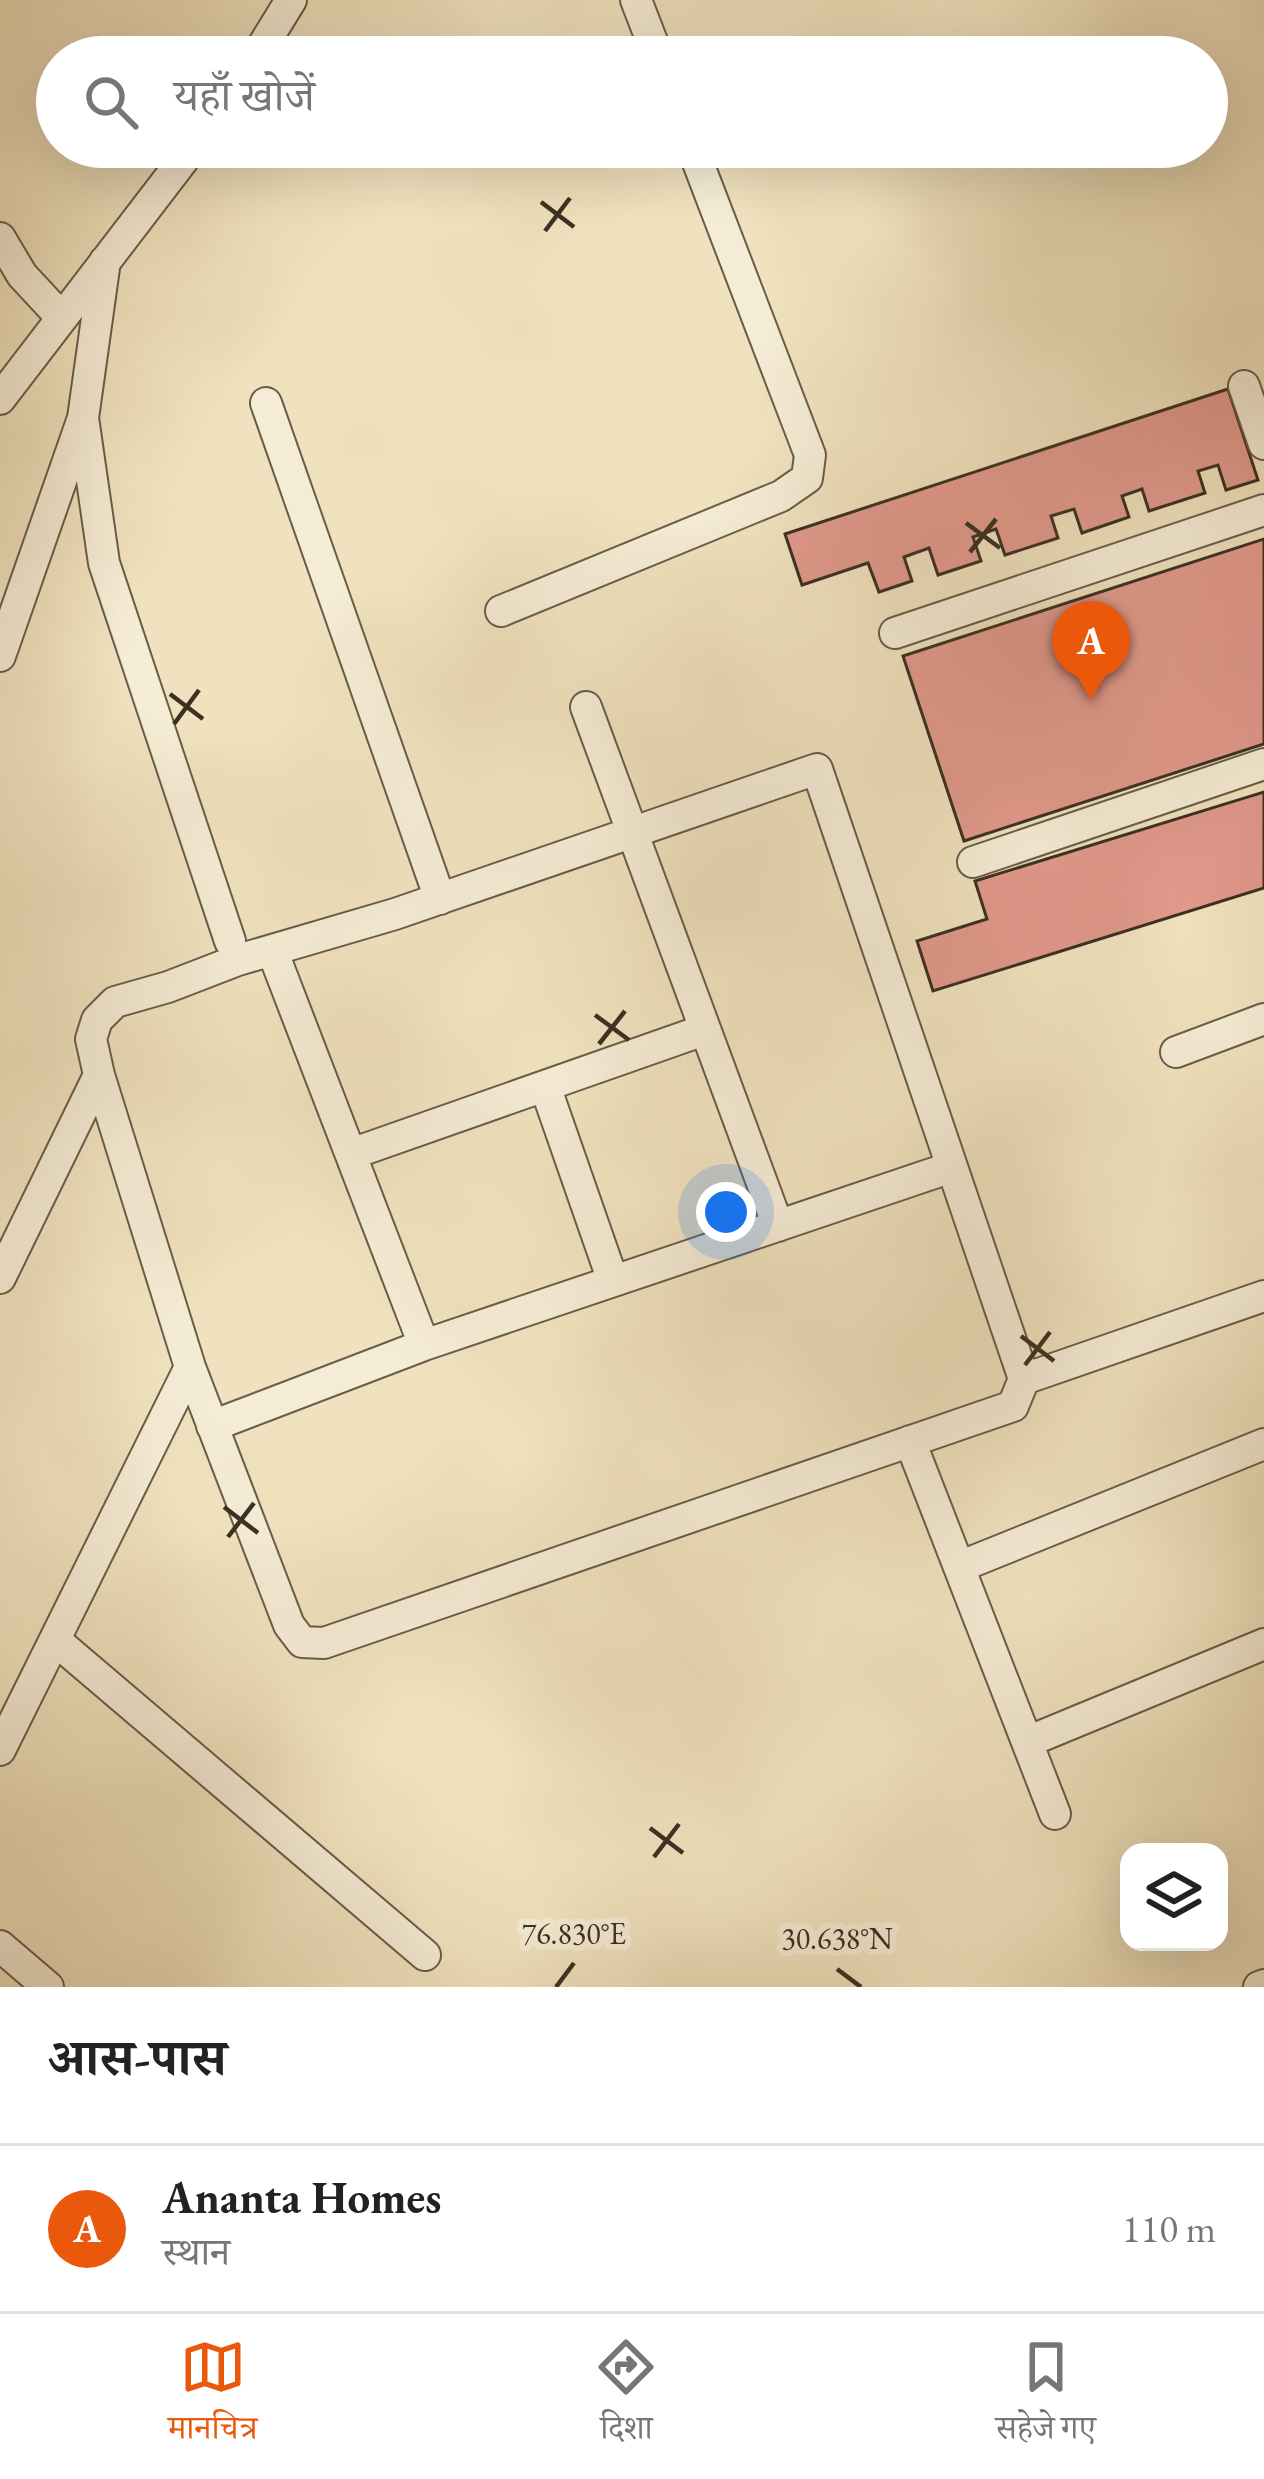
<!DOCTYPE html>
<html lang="hi">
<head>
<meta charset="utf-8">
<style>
	body { margin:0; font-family:"EB Garamond","Noto Serif Devanagari",serif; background:#f2f2f2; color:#222 }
	.controls { position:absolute; right:36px; bottom:36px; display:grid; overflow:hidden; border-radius:24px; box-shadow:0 12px 48px #0002 }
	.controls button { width:108px; height:108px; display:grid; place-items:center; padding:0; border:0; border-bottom:3px solid #e0e0e0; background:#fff; color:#222; font:60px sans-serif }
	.you { position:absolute; left:726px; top:1212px; width:42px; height:42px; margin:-30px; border:9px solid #fff; border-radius:50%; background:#1a73e8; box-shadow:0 0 0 18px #1a73e833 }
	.badge { display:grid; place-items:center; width:78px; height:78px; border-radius:50%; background:#ea580c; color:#fff; font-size:39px; font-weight:700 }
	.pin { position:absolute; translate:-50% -99px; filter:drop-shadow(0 3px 6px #0008) }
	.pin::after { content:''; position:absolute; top:63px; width:42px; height:36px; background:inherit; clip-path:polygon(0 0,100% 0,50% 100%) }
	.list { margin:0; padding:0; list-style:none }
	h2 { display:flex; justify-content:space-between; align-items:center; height:156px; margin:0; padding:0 48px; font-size:51px }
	h2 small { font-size:39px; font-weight:400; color:#767676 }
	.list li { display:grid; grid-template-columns:78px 1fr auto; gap:36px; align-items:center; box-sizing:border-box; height:168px; padding:0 48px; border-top:3px solid #e0e0e0 }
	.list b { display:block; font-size:45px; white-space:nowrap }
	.list p { margin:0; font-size:39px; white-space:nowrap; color:#767676 }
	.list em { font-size:39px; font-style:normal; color:#767676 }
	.icon { flex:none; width:66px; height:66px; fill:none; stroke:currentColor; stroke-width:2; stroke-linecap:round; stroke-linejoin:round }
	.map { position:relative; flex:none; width:1264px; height:1987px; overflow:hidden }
	.search { position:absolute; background:#fff; box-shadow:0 12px 48px #0002; left:36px; right:36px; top:36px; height:132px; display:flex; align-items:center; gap:30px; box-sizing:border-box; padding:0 42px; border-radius:66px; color:#767676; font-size:45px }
	.sheet { height:324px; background:#fff }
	nav { display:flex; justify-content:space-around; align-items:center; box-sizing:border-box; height:168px; border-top:3px solid #e0e0e0; background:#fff; font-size:33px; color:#767676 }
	nav a { display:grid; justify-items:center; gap:6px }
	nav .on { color:#ea580c }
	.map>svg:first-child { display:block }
	.building { fill:#e1998c; stroke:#3b3023; stroke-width:3 }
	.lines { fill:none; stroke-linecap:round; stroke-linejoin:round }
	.street-casing { stroke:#685c4a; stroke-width:34 }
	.street { stroke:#f5ecd5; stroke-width:30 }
	.ticks { fill:none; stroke:#3b3023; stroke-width:4.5 }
	.ticks-label { font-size:30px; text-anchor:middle; fill:#3b3023; stroke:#f5ecd5; stroke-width:12; stroke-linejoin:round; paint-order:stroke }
</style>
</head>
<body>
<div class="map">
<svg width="1264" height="1987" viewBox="0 0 1264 1987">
	<rect width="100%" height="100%" fill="#f0e2be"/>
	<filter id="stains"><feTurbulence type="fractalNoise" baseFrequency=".00167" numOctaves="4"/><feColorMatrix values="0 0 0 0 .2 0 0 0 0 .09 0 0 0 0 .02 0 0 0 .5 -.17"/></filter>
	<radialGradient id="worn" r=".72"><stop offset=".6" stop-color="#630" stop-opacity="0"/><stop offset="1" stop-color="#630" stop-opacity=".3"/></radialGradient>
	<!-- building -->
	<path class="building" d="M1228 389 1258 480 1226 490 1218 465 1198 471 1205 493 1149 511 1142 489 1122 496 1129 517 1082 533 1074 509 1051 516 1058 538 1005 555 996 529 973 537 981 561 938 575 929 548 904 557 912 581 879 592 868 563 802 585 785 534Z
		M1264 539V744L964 841 903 656Z
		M1264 792V888L933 991 917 941 987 919 975 881Z"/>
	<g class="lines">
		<!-- street casing -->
		<g class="street-casing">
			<path id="street" d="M636 0 658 57
				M256 57 291 0
				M0 238 22 275 61 317
				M1244 386 1264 444
				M0 399 193 147
				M266 403 440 899
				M83 418 104 563 230 941
				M501 611 781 496 807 478 810 455 692 147
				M895 633 1264 510
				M0 656 83 418 105 261
				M586 707 778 1226
				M973 862 1264 764
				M272 950 424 1345
				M1176 1052 1264 1019
				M545 1086 613 1281
				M351 1154 704 1030
				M0 1278 99 1075 91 1039 97 1020 115 1002 168 987 238 960 395 914 817 769 1024 1379 1264 1296
				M190 1367 289 1625 302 1642 324 1643 1013 1406 1024 1379
				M212 1426 424 1345 952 1167
				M910 1441 1055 1814
				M959 1567 1264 1444
				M55 1640 425 1955
				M1027 1742 1264 1644
				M0 1750 190 1367 99 1075
				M0 1946 48 1987
				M1259 1987 1264 1985"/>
		</g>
		<!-- street -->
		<use href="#street" class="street"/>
	</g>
	<!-- ticks -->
	<path class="ticks" d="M541 202 574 227M545 231 570 198M966 523 1000 548M970 552 996 519M170 694 203 719M174 724 199 690M595 1015 629 1040M599 1044 625 1011M1021 1336 1054 1361M1025 1365 1050 1332M224 1507 258 1533M228 1537 254 1503M650 1828 683 1853M654 1857 679 1824M837 1969 861 1987M556 1987 574 1963"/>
	<g class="ticks-label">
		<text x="574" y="1944">76.830°E</text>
		<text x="837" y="1949">30.638°N</text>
	</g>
	<rect width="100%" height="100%" filter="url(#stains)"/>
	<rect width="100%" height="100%" fill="url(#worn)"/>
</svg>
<div class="controls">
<button><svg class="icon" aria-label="layers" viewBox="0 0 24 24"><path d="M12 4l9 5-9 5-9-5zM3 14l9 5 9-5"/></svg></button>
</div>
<div class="you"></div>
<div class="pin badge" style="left:1091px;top:700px">A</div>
<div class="search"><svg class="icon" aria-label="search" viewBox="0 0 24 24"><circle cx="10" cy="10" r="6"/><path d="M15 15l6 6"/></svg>यहाँ खोजें</div>
</div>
<section class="sheet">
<h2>आस-पास<small></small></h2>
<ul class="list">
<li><span class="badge">A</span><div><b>Ananta Homes</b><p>स्थान</p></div><em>110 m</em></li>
</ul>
</section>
<nav>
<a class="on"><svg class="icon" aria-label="map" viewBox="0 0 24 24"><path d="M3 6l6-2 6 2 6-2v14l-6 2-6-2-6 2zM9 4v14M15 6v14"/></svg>मानचित्र</a>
<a><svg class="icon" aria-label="directions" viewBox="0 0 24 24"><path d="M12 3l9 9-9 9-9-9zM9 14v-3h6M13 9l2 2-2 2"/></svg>दिशा</a>
<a><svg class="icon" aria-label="saved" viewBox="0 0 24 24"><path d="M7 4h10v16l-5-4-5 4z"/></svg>सहेजे गए</a>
</nav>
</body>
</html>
